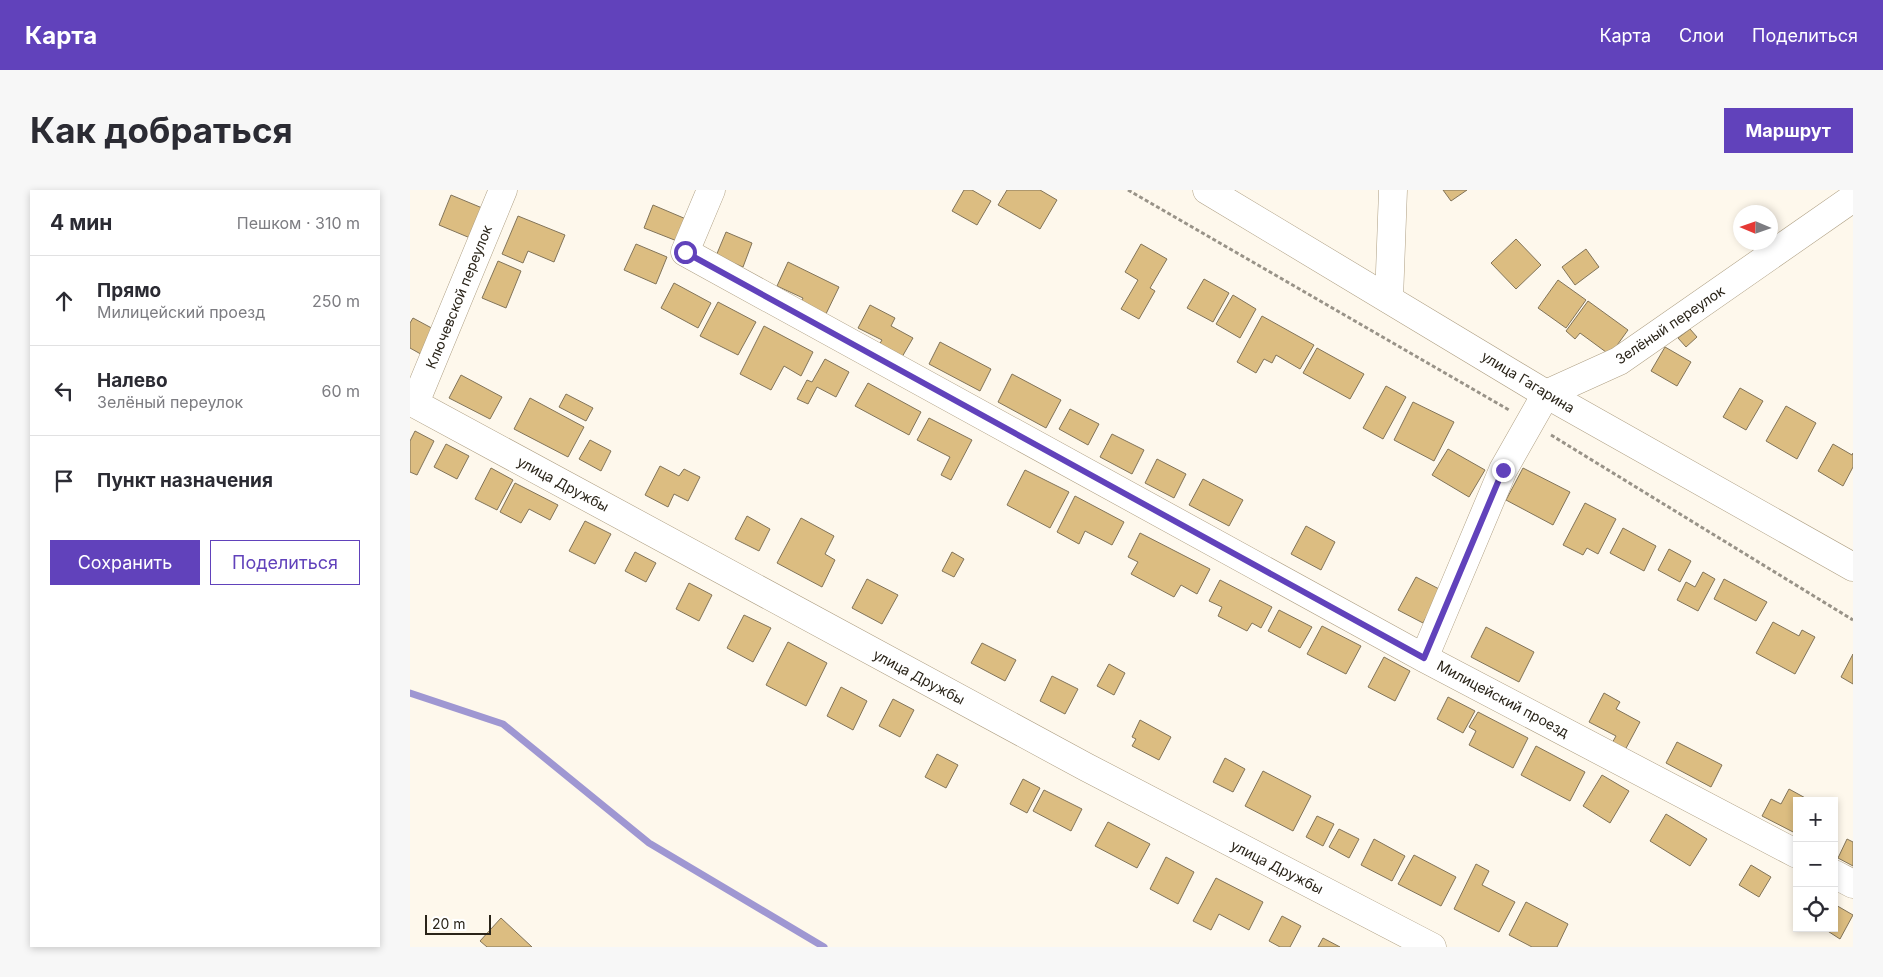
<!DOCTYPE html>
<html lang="ru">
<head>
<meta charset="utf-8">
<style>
	body { margin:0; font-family:Inter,sans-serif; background:#f7f7f7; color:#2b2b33 }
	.controls { position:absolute; right:15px; bottom:15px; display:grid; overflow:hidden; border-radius:0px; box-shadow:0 2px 8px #0003 }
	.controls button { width:45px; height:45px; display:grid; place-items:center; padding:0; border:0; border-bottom:1px solid #e1e1e2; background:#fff; color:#2b2b33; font:25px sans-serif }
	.compass { position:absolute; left:1323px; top:15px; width:45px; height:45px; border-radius:50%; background:#fff; box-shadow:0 2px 8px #0003; rotate:272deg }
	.scale { position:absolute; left:15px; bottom:12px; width:66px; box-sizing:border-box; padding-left:5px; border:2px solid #2a2419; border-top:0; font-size:14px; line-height:18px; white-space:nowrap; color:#2a2419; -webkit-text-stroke:4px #fff; paint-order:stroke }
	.stop { position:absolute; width:15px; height:15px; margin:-11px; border:4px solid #6142bb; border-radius:50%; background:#fff }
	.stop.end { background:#6142bb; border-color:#fff; box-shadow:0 1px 5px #0008 }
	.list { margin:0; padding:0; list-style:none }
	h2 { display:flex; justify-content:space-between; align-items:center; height:65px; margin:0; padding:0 20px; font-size:21px }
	h2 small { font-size:16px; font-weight:400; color:#7c7c81 }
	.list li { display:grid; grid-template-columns:32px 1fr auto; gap:15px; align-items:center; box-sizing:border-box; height:90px; padding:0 20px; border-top:1px solid #e1e1e2 }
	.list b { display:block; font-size:19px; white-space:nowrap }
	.list p { margin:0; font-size:16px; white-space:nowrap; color:#7c7c81 }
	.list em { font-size:16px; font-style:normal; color:#7c7c81 }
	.actions { display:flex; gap:10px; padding:15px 20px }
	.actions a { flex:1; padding:11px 0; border:1px solid #6142bb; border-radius:0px; text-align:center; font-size:18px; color:#6142bb }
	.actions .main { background:#6142bb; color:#fff }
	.icon { flex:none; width:28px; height:28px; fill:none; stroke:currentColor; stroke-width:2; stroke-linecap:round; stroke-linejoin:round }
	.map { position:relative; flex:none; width:1443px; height:757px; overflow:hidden; border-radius:0px }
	header { display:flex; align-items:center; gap:30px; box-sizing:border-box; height:70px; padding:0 25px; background:#6142bb; color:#fff }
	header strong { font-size:24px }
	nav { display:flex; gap:28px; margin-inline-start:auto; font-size:18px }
	.intro { display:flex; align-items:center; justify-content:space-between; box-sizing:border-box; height:120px; padding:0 30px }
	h1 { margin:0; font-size:35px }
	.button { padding:12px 22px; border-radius:0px; background:#6142bb; color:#fff; font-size:18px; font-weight:700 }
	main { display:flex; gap:30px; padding:0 30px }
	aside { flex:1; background:#fff; border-radius:0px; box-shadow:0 2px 8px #0003 }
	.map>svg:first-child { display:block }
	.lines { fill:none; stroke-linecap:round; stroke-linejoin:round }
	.stream { stroke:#9f97d2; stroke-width:7 }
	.building { fill:#dcbd81; stroke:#827459 }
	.minor-casing { stroke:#ae9f83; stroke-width:29 }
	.major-casing { stroke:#ae9f83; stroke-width:29 }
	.path { stroke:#999388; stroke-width:3; stroke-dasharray:4 2.5; stroke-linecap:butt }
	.minor { stroke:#fff; stroke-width:28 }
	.major { stroke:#fff; stroke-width:28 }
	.route { stroke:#6142bb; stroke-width:6 }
	.labels { text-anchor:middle; stroke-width:5; stroke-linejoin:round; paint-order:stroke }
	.street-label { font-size:14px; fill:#2a2419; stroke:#fff }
</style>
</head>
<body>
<header>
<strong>Карта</strong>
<nav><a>Карта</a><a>Слои</a><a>Поделиться</a></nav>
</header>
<div class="intro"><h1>Как добраться</h1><a class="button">Маршрут</a></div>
<main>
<aside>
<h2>4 мин<small>Пешком · 310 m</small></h2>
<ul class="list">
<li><svg class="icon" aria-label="ahead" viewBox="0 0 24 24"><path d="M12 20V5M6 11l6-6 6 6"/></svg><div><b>Прямо</b><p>Милицейский проезд</p></div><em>250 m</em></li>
<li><svg class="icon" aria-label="left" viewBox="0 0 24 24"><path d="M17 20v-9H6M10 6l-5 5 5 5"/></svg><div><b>Налево</b><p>Зелёный переулок</p></div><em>60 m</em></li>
<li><svg class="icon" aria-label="arrive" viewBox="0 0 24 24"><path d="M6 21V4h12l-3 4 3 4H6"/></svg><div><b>Пункт назначения</b></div></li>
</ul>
<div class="actions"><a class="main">Сохранить</a><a>Поделиться</a></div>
</aside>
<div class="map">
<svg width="1443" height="757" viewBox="0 0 1443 757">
	<rect width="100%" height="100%" fill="#fef8ec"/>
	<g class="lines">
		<!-- stream -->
		<path class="stream" d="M0 503 93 534 239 653 414 757"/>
	</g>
	<!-- building -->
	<path class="building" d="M554 0H562L581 11 567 35 542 21Z
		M597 0H630L647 10 630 39 588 15Z
		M1033 0H1057L1041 11Z
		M41 5 77 20 65 50 29 35Z
		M243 15 276 29 267 51 234 38Z
		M108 26 155 45 144 72 118 61 113 73 92 64Z
		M316 42 342 53 333 77 306 66Z
		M1106 49 1131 75 1106 99 1081 73Z
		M226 54 257 67 246 94 214 80Z
		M731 54 757 69 740 98 745 101 729 129 711 119 728 90 715 82Z
		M1176 59 1189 77 1165 95 1152 77Z
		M88 71 111 81 96 118 72 108Z
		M378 72 429 97 414 128 389 116 393 108 367 96Z
		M794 89 819 103 803 132 777 118Z
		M1148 90 1176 110 1156 138 1128 118Z
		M264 93 301 113 288 138 251 118Z
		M823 105 846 119 830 148 806 134Z
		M1178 111 1218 140 1200 165 1170 143 1165 149 1156 141Z
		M308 112 346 132 328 165 290 146Z
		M460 115 485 128 481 136 503 148 492 167 469 155 472 150 448 138Z
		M852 126 904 155 890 179 866 165 862 173 854 169 846 183 827 172Z
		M3 128 29 142 16 167 0 158V133Z
		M354 136 403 162 391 186 374 176 361 200 330 184Z
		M1280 139 1287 147 1276 157 1268 148Z
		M530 152 581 179 570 201 519 174Z
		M1255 157 1281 172 1267 196 1241 181Z
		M907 158 954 184 940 209 893 183Z
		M415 169 439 182 426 207 407 197 398 214 387 209 397 190 402 192Z
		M602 184 651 210 636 238 588 212Z
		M51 185 92 207 80 229 39 208Z
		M458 193 511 222 499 245 445 216Z
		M976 196 996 207 973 249 953 238Z
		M1330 198 1353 211 1336 240 1313 227Z
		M156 204 183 218 176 231 149 217Z
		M120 208 174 237 158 267 104 239Z
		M1003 212 1044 232 1024 271 984 250Z
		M1376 216 1406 233 1387 269 1356 251Z
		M660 219 689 234 678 255 649 239Z
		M519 228 562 250 541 290 531 285 540 267 507 250Z
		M5 241 24 251 7 285 0 282V251Z
		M702 244 734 260 722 284 690 267Z
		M180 250 201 261 191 281 169 269Z
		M36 254 59 266 47 289 24 277Z
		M1423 254 1442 265 1443 263V277L1433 296 1408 281Z
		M1038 259 1075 280 1059 307 1022 285Z
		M747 269 776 284 764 308 735 293Z
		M250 276 269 286 274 279 290 287 278 311 264 304 258 317 235 305Z
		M81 278 103 290 87 320 65 309Z
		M1113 278 1160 302 1143 335 1096 310Z
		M615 280 659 302 640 338 597 315Z
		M793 289 833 310 819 336 779 315Z
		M105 293 148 315 140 330 119 319 111 333 90 322Z
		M665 306 714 332 702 355 675 341 669 354 647 342Z
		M1175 313 1206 329 1188 364 1177 358 1173 365 1153 355Z
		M337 326 360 339 349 361 325 349Z
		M391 328 424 346 415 364 425 370 412 397 367 373Z
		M175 331 201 344 185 374 159 361Z
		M896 336 925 352 911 380 881 364Z
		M1213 338 1246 356 1234 381 1200 363Z
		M730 343 800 379 787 404 771 395 764 407 721 384 728 372 718 367Z
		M1259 359 1281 371 1270 392 1248 380Z
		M225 362 246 373 236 392 215 381Z
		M542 362 554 369 544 387 532 381Z
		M1293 382 1305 389 1288 421 1267 410 1276 392 1285 397Z
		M1006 387 1031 400 1013 433 988 420Z
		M457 389 488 405 472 434 442 418Z
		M1314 389 1357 412 1346 431 1304 409Z
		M810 390 862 417 851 438 842 433 837 441 808 426 812 417 799 411Z
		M279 393 302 405 289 431 266 419Z
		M869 420 902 437 890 458 858 441Z
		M334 425 361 438 343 472 317 458Z
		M1363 432 1389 446 1392 440 1405 447 1385 484 1346 463Z
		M912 436 951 456 936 484 897 464Z
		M1076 437 1124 462 1109 492 1061 467Z
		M378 452 417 473 396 516 356 495Z
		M572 453 606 470 595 491 561 473Z
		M1443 464V494L1431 487Z
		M974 467 1000 481 985 511 958 497Z
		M699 474 715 483 704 505 687 496Z
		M642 486 668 499 655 524 630 511Z
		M431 497 457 511 443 540 417 526Z
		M1194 503 1210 512 1206 519 1230 532 1214 562 1201 555 1206 546 1179 532Z
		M1038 507 1065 521 1053 543 1027 529Z
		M483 509 504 520 490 547 469 536Z
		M1068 522 1118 548 1103 578 1059 555 1066 541 1059 537Z
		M730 530 761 547 749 570 722 556 726 549 722 547Z
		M1267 552 1312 575 1301 597 1256 573Z
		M1126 556 1175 582 1160 611 1111 585Z
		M527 564 548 575 536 598 515 587Z
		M815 568 835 579 823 602 803 592Z
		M853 581 901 606 883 641 835 616Z
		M1192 585 1219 601 1200 633 1173 616Z
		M613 589 630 598 617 623 600 614Z
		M1379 599 1399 610 1387 611V644L1352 626 1361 609 1371 614Z
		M634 600 672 619 661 641 623 621Z
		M1256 624 1297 649 1280 676 1240 651Z
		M907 626 924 634 913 656 896 647Z
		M698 632 740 654 727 678 685 656Z
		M929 639 949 649 939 668 919 657Z
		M964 649 995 666 982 691 951 675Z
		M1437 649 1443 652V676L1428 668Z
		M1004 665 1046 687 1031 716 988 694Z
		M756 667 784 682 768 714 740 699Z
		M1066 674 1079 681 1072 695 1105 712 1089 742 1044 719Z
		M1341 675 1361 687 1349 707 1329 695Z
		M806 688 853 712 839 740 809 724 801 740 783 731Z
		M1116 712 1158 734 1147 757H1122L1099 745Z
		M1424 714 1443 725 1430 749 1413 738H1424Z
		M872 726 891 736 880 757H870L859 751Z
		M91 728 122 757H77L70 751Z
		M913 748 930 757H908Z"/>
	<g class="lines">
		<!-- minor casing -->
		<g class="minor-casing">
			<path id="minor" d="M301 0 275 62 1014 468 1387 664
				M979 109 983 0
				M0 211 676 577 1022 757
				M5 213 93 0
				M1014 468 1093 280 1136 204 1209 171 1443 8
				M1424 684 1443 694"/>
		</g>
		<!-- major casing -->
		<g class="major-casing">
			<path id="major" d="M797 0 1136 204 1443 377"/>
		</g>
		<!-- path -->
		<path class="path" d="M718 0 1099 220
			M1141 245 1443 430"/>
		<!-- minor -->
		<use href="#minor" class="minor"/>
		<!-- major -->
		<use href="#major" class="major"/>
	</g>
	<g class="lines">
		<!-- route -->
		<path class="route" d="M275 62 1014 468 1093 280"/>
	</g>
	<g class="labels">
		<!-- street labels -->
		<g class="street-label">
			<text transform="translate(49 107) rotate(-68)" y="5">Ключевской переулок</text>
			<text transform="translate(1260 135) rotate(-34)" y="5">Зелёный переулок</text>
			<text transform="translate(1118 192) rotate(31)" y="5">улица Гагарина</text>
			<text transform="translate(153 294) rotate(28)" y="5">улица Дружбы</text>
			<text transform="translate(509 487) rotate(28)" y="5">улица Дружбы</text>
			<text transform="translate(1093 509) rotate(28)" y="5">Милицейский проезд</text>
			<text transform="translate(867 677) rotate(27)" y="5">улица Дружбы</text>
		</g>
	</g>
</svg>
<div class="controls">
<button>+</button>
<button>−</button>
<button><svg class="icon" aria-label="locate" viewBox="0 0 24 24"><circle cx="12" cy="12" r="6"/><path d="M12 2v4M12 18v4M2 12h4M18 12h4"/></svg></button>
</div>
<svg class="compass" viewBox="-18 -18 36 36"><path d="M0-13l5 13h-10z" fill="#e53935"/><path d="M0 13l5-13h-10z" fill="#7c7c81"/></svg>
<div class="scale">20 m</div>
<div class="stop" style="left:275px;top:62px"></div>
<div class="stop end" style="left:1093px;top:280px"></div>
</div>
</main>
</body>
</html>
